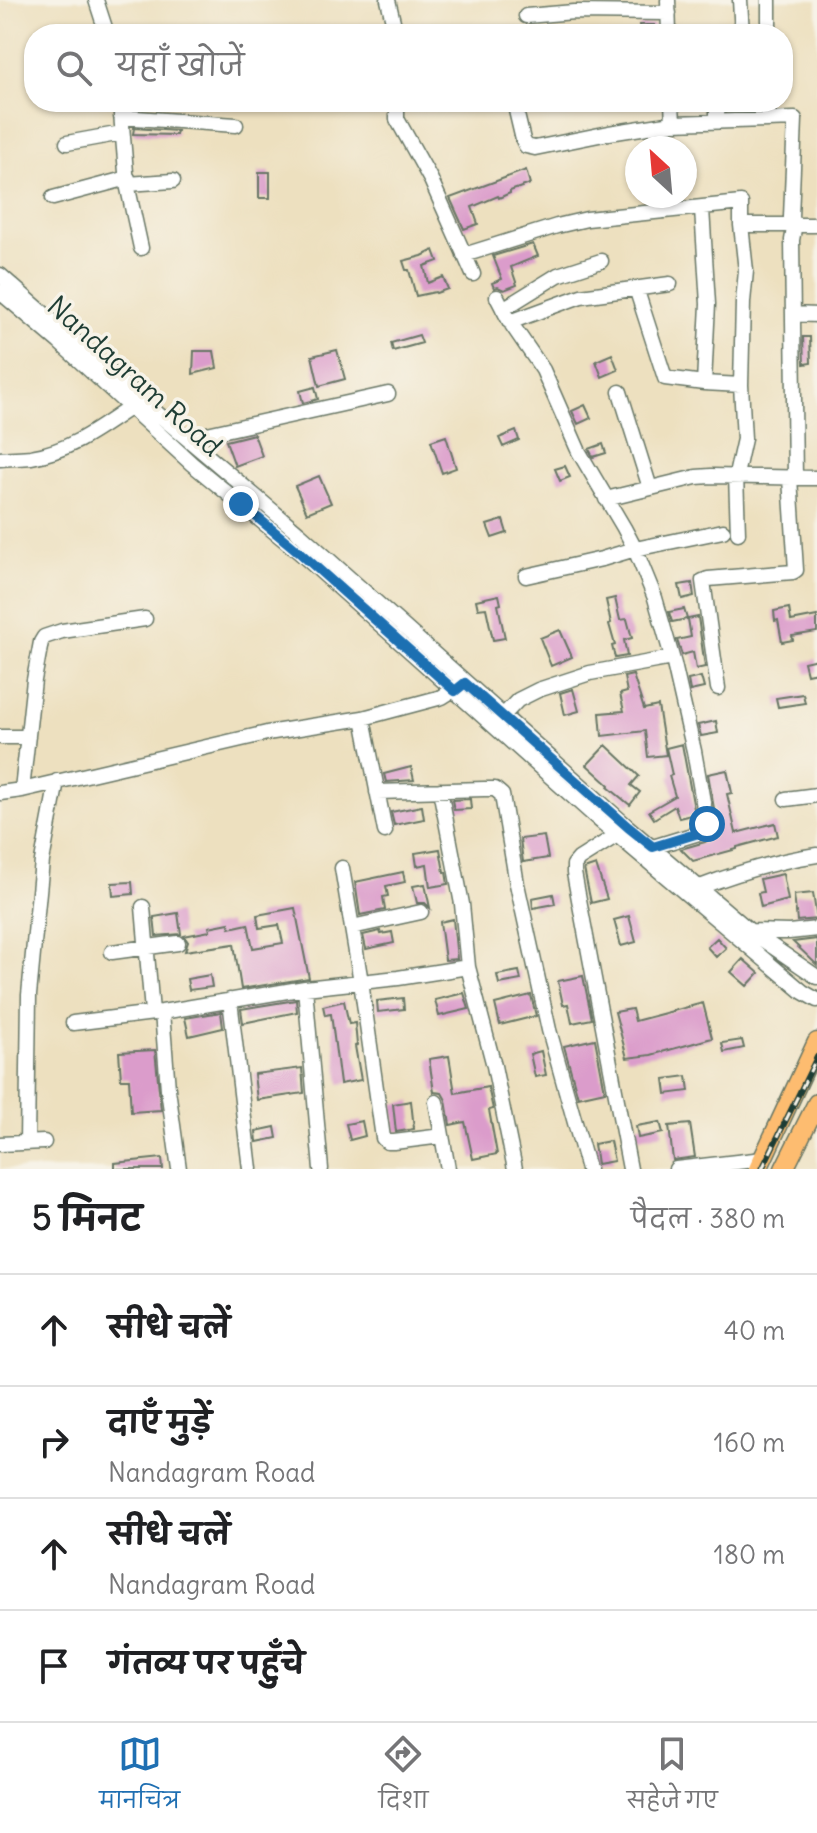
<!DOCTYPE html>
<html lang="hi">
<head>
<meta charset="utf-8">
<style>
	body { margin:0; font-family:Delius,"Playpen Sans Deva",sans-serif; background:#f2f2f2; color:#202124 }
	.compass { position:absolute; left:625px; top:136px; width:72px; height:72px; border-radius:50%; background:#fff; box-shadow:0 2px 6px #0004; rotate:334deg }
	.stop { position:absolute; width:24px; height:24px; margin:-18px; border:6px solid #1f6fb2; border-radius:50%; background:#fff }
	.stop.end { background:#1f6fb2; border-color:#fff; box-shadow:0 2px 8px #0008 }
	.list { margin:0; padding:0; list-style:none }
	h2 { display:flex; justify-content:space-between; align-items:center; height:104px; margin:0; padding:0 32px; font-size:34px }
	h2 small { font-size:26px; font-weight:400; color:#757577 }
	.list li { display:grid; grid-template-columns:52px 1fr auto; gap:24px; align-items:center; box-sizing:border-box; height:112px; padding:0 32px; border-top:2px solid #e0e0e0 }
	.list b { display:block; font-size:30px; white-space:nowrap }
	.list p { margin:0; font-size:26px; white-space:nowrap; color:#757577 }
	.list em { font-size:26px; font-style:normal; color:#757577 }
	.icon { flex:none; width:44px; height:44px; fill:none; stroke:currentColor; stroke-width:2; stroke-linecap:round; stroke-linejoin:round }
	.map { position:relative; flex:none; width:817px; height:1169px; overflow:hidden }
	.search { position:absolute; background:#fff; box-shadow:0 2px 6px #0004; left:24px; right:24px; top:24px; height:88px; display:flex; align-items:center; gap:20px; box-sizing:border-box; padding:0 28px; border-radius:32px; color:#757577; font-size:30px }
	.sheet { height:552px; background:#fff }
	nav { display:flex; justify-content:space-around; align-items:center; box-sizing:border-box; height:112px; border-top:2px solid #e0e0e0; background:#fff; font-size:22px; color:#757577 }
	nav a { display:grid; justify-items:center; gap:4px }
	nav .on { color:#1f6fb2 }
	.map>svg:first-child { display:block }
	.building { fill:#db9ccb }
	.lines { fill:none; stroke-linecap:round; stroke-linejoin:round }
	.minor-casing { stroke:#677665; stroke-width:17 }
	.major-casing { stroke:#677665; stroke-width:21 }
	.minor { stroke:#fff; stroke-width:14 }
	.major { stroke:#fdbc70; stroke-width:18 }
	.rail-casing { stroke:#1f3d34; stroke-width:6 }
	.rail { stroke:#f7f3e8; stroke-width:3; stroke-dasharray:9; stroke-linecap:butt }
	.route { stroke:#1f6fb2; stroke-width:10 }
	.labels { text-anchor:middle; stroke-width:7; stroke-linejoin:round; paint-order:stroke }
	.street-label { font-size:28px; fill:#1f3d34; stroke:#f7f3e8 }
</style>
</head>
<body>
<div class="map">
<svg width="817" height="1169" viewBox="0 0 817 1169">
	<rect width="100%" height="100%" fill="#f7f3e8"/>
	<filter id="ink" filterUnits="userSpaceOnUse"><feTurbulence type="fractalNoise" baseFrequency=".0125" numOctaves="2"/><feDisplacementMap in="SourceGraphic" scale="16" xChannelSelector="R" yChannelSelector="G"/><feConvolveMatrix kernelMatrix="1 2 1 2 8 2 1 2 1" color-interpolation-filters="sRGB"/></filter>
	<filter id="wash" filterUnits="userSpaceOnUse"><feTurbulence type="fractalNoise" baseFrequency=".006" numOctaves="4" result="noise"/><feDisplacementMap in="SourceGraphic" scale="32" xChannelSelector="R" yChannelSelector="G"/><feGaussianBlur stdDeviation="1.8" result="paint"/><feColorMatrix in="noise" values="0 0 0 0 0 0 0 0 0 0 0 0 0 0 0 0 0 1.4 0 .05"/><feComposite in="paint" operator="in"/></filter>
	<g filter="url(#wash)">
		<rect width="100%" height="100%" fill="#ede0bf"/>
		<g id="blocks">
			<!-- building -->
			<path class="building" d="M639 25H654V34H640Z
				M134 128 177 131 176 135 133 134Z
				M526 170 530 184 510 191V193L499 198 498 196 472 207 478 224 464 229 450 198Z
				M259 172H270V198H259Z
				M533 244 538 256 511 267 517 285 504 290 498 287 494 288 492 283 502 279 493 256Z
				M434 250 438 261 424 266 428 283 443 277 448 289 436 293 435 292 416 296 409 270H406L403 261 422 256Z
				M419 335 422 343 393 351 391 343Z
				M803 337H810L811 363 804 364Z
				M337 350 345 379 319 386 312 356Z
				M194 351H214L217 368 193 374Z
				M612 354 618 370 602 377 596 361Z
				M315 387 318 399 303 403 300 391Z
				M585 405 591 418 578 424 572 411Z
				M516 431 519 440 503 447 499 438Z
				M254 434 262 456 235 466 226 441Z
				M446 436 456 468 442 473 431 441Z
				M603 444 606 453 593 457 589 449Z
				M565 466 570 477 560 481 555 469Z
				M319 476 331 503 307 513 295 486Z
				M503 520 507 533 492 538 487 525Z
				M692 583 694 596 682 599 679 585Z
				M499 595 501 604 498 605 505 638 493 640 486 608 478 609 476 600Z
				M615 598 620 620 627 619 632 638 624 640 627 656 615 658 612 646 615 645 609 624 611 623 606 600Z
				M789 608 791 621 817 616V632L792 636 793 640 782 642 778 620 775 621 774 611Z
				M684 609 687 619 672 622 669 612Z
				M698 617 705 667 696 669 693 652 682 655 677 640 691 637 688 619Z
				M560 630 572 657 551 666 540 638Z
				M817 659V672L807 674 804 662Z
				M633 675 644 709 658 706 666 755 648 757 645 731 602 736 600 713 624 711 620 694 627 692 624 677Z
				M701 677 704 688 690 691 688 680Z
				M573 689 579 711 565 715 560 693Z
				M803 694 805 703 778 707 776 698Z
				M716 721 718 733 701 736 698 725Z
				M682 744 695 814 679 818 675 806 654 819 649 811 675 796 669 776 672 775 666 748Z
				M606 745 639 776 631 785 640 792 630 805 608 787 609 785 587 765Z
				M411 767 414 780 386 782 384 774Z
				M727 770 732 793 727 794 736 833 775 823 778 836 737 847V849L693 861 681 849 705 842 713 837 717 826 708 774Z
				M470 799 471 809 454 810 452 800Z
				M422 806 424 819 394 825 391 812Z
				M544 836 548 858 523 862 520 839Z
				M440 849 444 872H446L448 884 430 887 427 864 417 866 415 853Z
				M596 865 607 899 591 903 584 869Z
				M403 872 405 882 386 886 388 896 383 897 385 910 360 915 355 882Z
				M783 874 788 900 761 907 758 893 763 892 760 879Z
				M132 882 133 894 113 896 112 883Z
				M425 884 430 908 425 903H417L413 886Z
				M813 893 817 919 797 921 794 895Z
				M553 894 555 904 533 908 532 898Z
				M295 908 309 978 241 989 234 944 185 951 188 942 184 936 210 931 209 927 229 923 230 928 248 924 253 948 283 943 279 925 259 928 257 915Z
				M178 913 181 934 156 936 154 917Z
				M629 916 636 942 621 946 614 920Z
				M453 919 457 959 445 960 440 922Z
				M380 931 381 934 392 932 394 943 366 949 363 935Z
				M717 938 726 948 716 957 707 947Z
				M817 939V965L793 942Z
				M743 959 759 973 747 986 731 972Z
				M519 971 521 980 499 984 497 975Z
				M210 975 212 987 189 990 187 979Z
				M583 976 592 1019 572 1023 568 1004 563 1005 558 981Z
				M464 993 469 1009 439 1016 435 1000Z
				M531 995 536 1016 500 1025 495 1004Z
				M403 998 404 1009 378 1012 377 1001Z
				M296 1000 297 1012 243 1023 241 1009Z
				M344 1001 349 1024 355 1023 357 1045 355 1046 361 1080 340 1084 331 1014 325 1015 323 1006Z
				M703 1003 712 1038 651 1055 627 1058 615 1012 632 1009 635 1021Z
				M221 1012 223 1028 189 1036 185 1018Z
				M595 1039 605 1091 578 1097 564 1046Z
				M742 1040 744 1048 724 1052 722 1043Z
				M155 1050 161 1110 131 1112 129 1079H121L119 1052Z
				M541 1051 546 1075 535 1077 530 1054Z
				M449 1056 455 1093 488 1087 493 1109 489 1110 497 1154 473 1159 465 1122 450 1125 446 1100 442 1093 434 1092 429 1059Z
				M302 1068 304 1093 257 1100 254 1074Z
				M687 1076 689 1091 666 1094 664 1079Z
				M411 1101 414 1129 396 1132 393 1104Z
				M362 1121 365 1136 350 1140 346 1124Z
				M660 1122 663 1133 638 1138 636 1126Z
				M690 1124 695 1157 673 1160 669 1126Z
				M275 1127 277 1138 257 1142 256 1131Z
				M610 1141 614 1161 597 1164 594 1144Z
				M162 1158 163 1169H115V1163Z"/>
		</g>
	</g>
	<g filter="url(#ink)">
		<use href="#blocks" fill-opacity="0" stroke="#677665" stroke-width="2"/>
		<g class="lines">
			<!-- minor casing -->
			<g class="minor-casing">
				<path id="minor" d="M96 0 107 34
					M388 0 396 34
					M668 0 669 34
					M740 0 742 34
					M769 0V34
					M526 16 574 12 669 13
					M120 102 127 184 141 248
					M397 102V119L431 180 473 274
					M514 102 523 140 526 146 535 148 609 133 673 123 795 119 791 217 794 229 792 240 795 478
					M672 102 673 123
					M717 102V121
					M121 117 236 125
					M768 120V102
					M67 143 122 133
					M127 184 173 181
					M53 198 128 178
					M702 209 708 304 704 383
					M741 225H817
					M464 255 557 226 587 219 741 203V225L746 271 743 302 741 385 744 439 736 475 738 533
					M0 275 158 414 300 534 628 827 750 931 817 977
					M636 288 665 378 704 383 741 385
					M0 292 59 342 192 464 299 552 599 820 778 971 803 992 817 1000
					M497 297 510 322 543 370 579 452 624 528 635 549 655 598 674 664 694 751 707 824 706 829 702 832 653 847
					M503 309 558 275 601 261
					M793 314 817 315
					M510 322 581 296 670 284
					M620 392 650 488
					M189 438 388 394
					M0 459C10 458 21 458 31 457 70 451 100 428 131 407
					M606 499 696 477 711 476 817 478
					M526 576 602 559 635 549 723 531
					M718 688 703 581 708 579 793 572 796 570 790 478
					M363 718 385 831
					M497 722 518 700 538 690 590 673 672 658
					M0 737H28
					M22 790 34 680 41 642 44 637 62 631 145 619
					M440 790 462 904 468 967 494 1066 515 1169
					M377 792 484 789H495L502 795 517 884 549 1030 588 1169
					M0 793 22 790 267 733 363 718 442 697 461 685
					M786 799 817 795
					M617 835 579 859 574 865V873L630 1169
					M342 868 361 982 383 1138 387 1142H394L442 1136
					M700 887C739 872 776 861 817 855
					M143 907 152 1012
					M352 927 421 912
					M751 931 789 932 817 929
					M112 952 178 943
					M305 988 321 1169
					M230 1000 250 1169
					M162 1012 168 1089 179 1169
					M73 1023 162 1012 305 988 398 978 468 967
					M436 1102 448 1169
					M27 1143 29 995 42 861 57 781
					M0 1144 44 1142
					M676 1169 763 1159"/>
			</g>
			<!-- major casing -->
			<g class="major-casing">
				<path id="major" d="M758 1169 817 1042
					M784 1169 817 1103"/>
			</g>
			<!-- minor -->
			<use href="#minor" class="minor"/>
			<!-- major -->
			<use href="#major" class="major"/>
			<!-- rail casing -->
			<g class="rail-casing">
				<path id="rail" d="M762 1169 817 1057"/>
			</g>
			<!-- rail -->
			<use href="#rail" class="rail"/>
		</g>
	</g>
	<g class="lines" filter="url(#ink)">
		<!-- route -->
		<path class="route" d="M241 504 299 552 455 691 465 683 628 827 653 847 702 832 706 829 707 824"/>
	</g>
	<g class="labels">
		<!-- street labels -->
		<g class="street-label">
			<text transform="translate(135 376) rotate(42)" y="10">Nandagram Road</text>
		</g>
	</g>
</svg>
<svg class="compass" viewBox="-18 -18 36 36"><path d="M0-13l5 13h-10z" fill="#e53935"/><path d="M0 13l5-13h-10z" fill="#757577"/></svg>
<div class="stop" style="left:707px;top:824px"></div>
<div class="stop end" style="left:241px;top:504px"></div>
<div class="search"><svg class="icon" aria-label="search" viewBox="0 0 24 24"><circle cx="10" cy="10" r="6"/><path d="M15 15l6 6"/></svg>यहाँ खोजें</div>
</div>
<section class="sheet">
<h2>5 मिनट<small>पैदल · 380 m</small></h2>
<ul class="list">
<li><svg class="icon" aria-label="ahead" viewBox="0 0 24 24"><path d="M12 20V5M6 11l6-6 6 6"/></svg><div><b>सीधे चलें</b></div><em>40 m</em></li>
<li><svg class="icon" aria-label="right" viewBox="0 0 24 24"><path d="M7 20v-9h11M14 6l5 5-5 5"/></svg><div><b>दाएँ मुड़ें</b><p>Nandagram Road</p></div><em>160 m</em></li>
<li><svg class="icon" aria-label="ahead" viewBox="0 0 24 24"><path d="M12 20V5M6 11l6-6 6 6"/></svg><div><b>सीधे चलें</b><p>Nandagram Road</p></div><em>180 m</em></li>
<li><svg class="icon" aria-label="arrive" viewBox="0 0 24 24"><path d="M6 21V4h12l-3 4 3 4H6"/></svg><div><b>गंतव्य पर पहुँचे</b></div></li>
</ul>
</section>
<nav>
<a class="on"><svg class="icon" aria-label="map" viewBox="0 0 24 24"><path d="M3 6l6-2 6 2 6-2v14l-6 2-6-2-6 2zM9 4v14M15 6v14"/></svg>मानचित्र</a>
<a><svg class="icon" aria-label="directions" viewBox="0 0 24 24"><path d="M12 3l9 9-9 9-9-9zM9 14v-3h6M13 9l2 2-2 2"/></svg>दिशा</a>
<a><svg class="icon" aria-label="saved" viewBox="0 0 24 24"><path d="M7 4h10v16l-5-4-5 4z"/></svg>सहेजे गए</a>
</nav>
</body>
</html>
